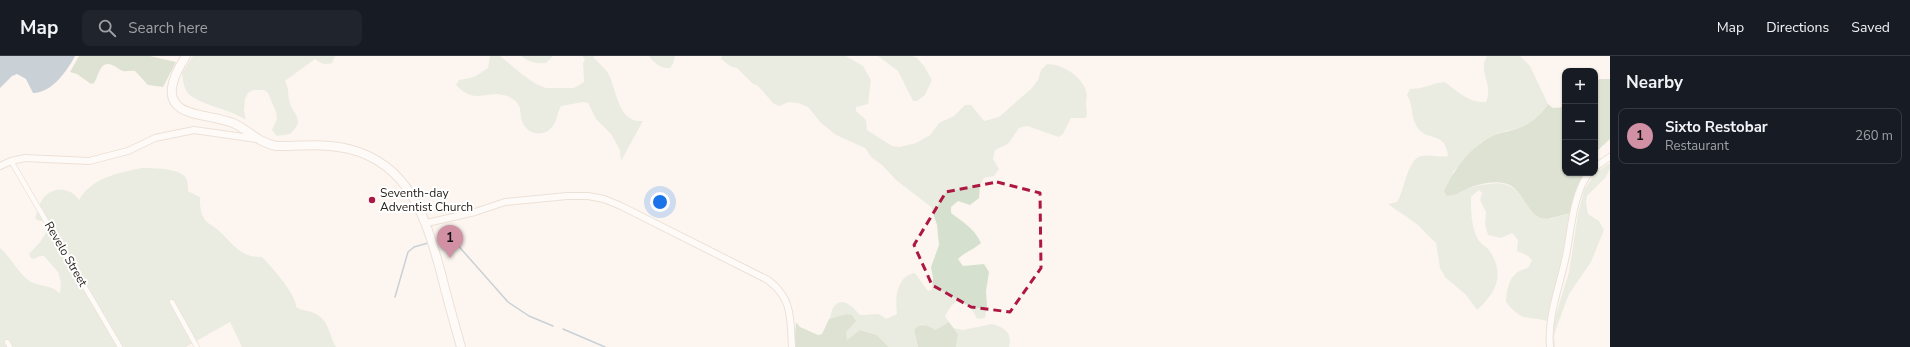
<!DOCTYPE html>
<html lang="en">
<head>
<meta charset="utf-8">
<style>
	body { margin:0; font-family:"Nunito Sans",sans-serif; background:#20242c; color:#f1f3f6 }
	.controls { position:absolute; right:12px; top:12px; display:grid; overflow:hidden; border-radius:8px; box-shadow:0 1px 3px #0004 }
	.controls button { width:36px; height:36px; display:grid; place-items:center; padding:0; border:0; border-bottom:1px solid #363941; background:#171b24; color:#f1f3f6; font:20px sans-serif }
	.you { position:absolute; left:660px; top:146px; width:14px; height:14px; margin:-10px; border:3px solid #fff; border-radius:50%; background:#1a73e8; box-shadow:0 0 0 6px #1a73e833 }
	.badge { display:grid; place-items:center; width:26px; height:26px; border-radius:50%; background:#d290a5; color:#111; font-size:13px; font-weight:700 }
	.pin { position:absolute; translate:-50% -33px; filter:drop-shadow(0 1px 2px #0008) }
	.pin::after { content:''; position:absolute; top:21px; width:14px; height:12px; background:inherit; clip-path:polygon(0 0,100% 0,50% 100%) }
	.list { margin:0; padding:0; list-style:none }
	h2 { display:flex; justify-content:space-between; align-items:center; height:52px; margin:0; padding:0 16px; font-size:17px }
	h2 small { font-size:13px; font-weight:400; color:#9ea1a6 }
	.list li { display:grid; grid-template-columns:26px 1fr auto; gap:12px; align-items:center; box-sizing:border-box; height:56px; margin:0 8px 8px; padding:0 8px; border:1px solid #363941; border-radius:8px }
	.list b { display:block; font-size:15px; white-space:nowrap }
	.list p { margin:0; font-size:13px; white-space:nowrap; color:#9ea1a6 }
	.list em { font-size:13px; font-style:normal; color:#9ea1a6 }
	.icon { flex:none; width:22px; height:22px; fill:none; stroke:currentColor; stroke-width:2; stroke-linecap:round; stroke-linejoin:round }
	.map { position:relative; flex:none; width:1610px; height:291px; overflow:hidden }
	header { display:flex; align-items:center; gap:24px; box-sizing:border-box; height:56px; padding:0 20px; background:#171b24; border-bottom:1px solid #363941 }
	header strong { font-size:19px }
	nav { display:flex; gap:22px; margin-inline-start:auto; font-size:14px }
	.search { width:280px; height:36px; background:#20242c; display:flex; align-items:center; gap:10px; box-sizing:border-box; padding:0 14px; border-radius:8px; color:#9ea1a6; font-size:15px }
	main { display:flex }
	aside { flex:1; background:#171b24 }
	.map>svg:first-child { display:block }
	.green { fill:#d5e1ce }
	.forest { fill:#b9caaf }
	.water { fill:#89a2b7 }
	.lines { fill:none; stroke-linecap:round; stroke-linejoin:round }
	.stream { stroke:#89a2b7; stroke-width:1.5 }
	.street-casing { stroke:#d8c7b8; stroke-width:6 }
	.secondary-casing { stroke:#d8c7b8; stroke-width:8 }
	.highway-casing { stroke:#d8c7b8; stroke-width:10 }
	.street { stroke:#fff; stroke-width:4.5 }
	.secondary { stroke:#fff; stroke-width:6 }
	.highway { stroke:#fff; stroke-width:8 }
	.marked { fill:none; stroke:#ac1843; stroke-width:3; stroke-dasharray:8 5; stroke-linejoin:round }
	.poi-dot { fill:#ac1843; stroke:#fff; stroke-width:1.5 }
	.labels { text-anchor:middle; stroke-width:4; stroke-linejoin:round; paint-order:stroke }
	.poi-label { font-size:12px; fill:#2a241e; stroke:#fff; text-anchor:start }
	.street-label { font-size:12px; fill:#2a241e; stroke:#fff }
</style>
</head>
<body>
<header>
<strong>Map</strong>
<div class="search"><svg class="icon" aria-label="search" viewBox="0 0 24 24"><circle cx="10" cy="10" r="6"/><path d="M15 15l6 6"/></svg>Search here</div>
<nav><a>Map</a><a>Directions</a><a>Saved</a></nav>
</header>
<main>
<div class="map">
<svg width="1610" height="291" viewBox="0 0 1610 291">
	<rect width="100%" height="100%" fill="#fdf6f0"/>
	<!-- green -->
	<path class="green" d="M193 0H335L332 7C324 9 321 8 315 3L285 25C290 35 287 38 290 47 294 60 306 63 290 78L277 80 272 74 277 63 276 56 268 37 264 34H253L248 37 245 43 244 55 246 64C231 53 195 48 187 36 183 30 183 23 182 17Z
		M490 0H500L523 19 536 28 546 32H574L584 26 583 7 585 3 582 0H596L593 1C598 6 604 11 608 17 617 33 617 67 643 65L621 105 620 94 611 78 596 63 588 47 583 46 561 50C557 57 557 65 553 70 545 82 526 79 522 65 520 60 521 54 519 50 517 45 512 42 507 40 485 33 476 50 456 29L459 24 474 21 488 12Z
		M521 0H553L546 7C536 8 529 6 521 0Z
		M649 0H675L673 8 670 12C661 13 654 7 649 0Z
		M722 0H846L863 10 871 24 868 48 856 51V55L866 64 867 74 892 90 900 91 916 87 930 79 939 67 954 60 965 49H971L984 65 999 61 1032 32 1038 24 1041 14 1047 8C1062 8 1082 20 1086 35 1088 39 1086 43 1086 47 1086 53 1088 56 1086 62H1071L1063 78 1059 81 1027 70 1019 72 1008 88 995 94 993 103 999 113 994 120 984 122 980 129 979 142 970 149 958 145 951 151V157C963 166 975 173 981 187 973 194 965 196 958 203L963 210 984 208 989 216 986 235 987 250 985 262 977 263C972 252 968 248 956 246L951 250 945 260 949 266 935 274 922 268 914 274 918 291H889L877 279 861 274 846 285V276L850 270 846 258 829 263C831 260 831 257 832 254 840 237 853 251 860 259 871 260 877 254 886 263L897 258C895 243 896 220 915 217L928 235 932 234 933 222 931 211 939 189 937 169 931 151 896 124 882 109 872 102 865 92 836 79 821 67 808 51 798 47 789 46 779 50 773 47 758 30 752 27 737 12 730 10 721 3Z
		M878 0H912L917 2 924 10 932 24 925 39 917 45H913L898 15Z
		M1487 0H1520L1530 10 1548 48 1535 64 1523 71 1498 77 1480 87 1453 116 1459 137C1469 131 1478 129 1489 128 1527 122 1520 160 1548 163 1555 163 1564 157 1571 157L1564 201 1547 265C1525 259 1523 267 1506 246 1507 229 1510 216 1528 212L1532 204 1528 200 1517 195 1518 184 1512 177 1501 182 1488 179 1485 168 1486 156 1480 144 1482 137 1479 134 1471 141C1471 154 1471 171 1478 183 1480 188 1486 190 1489 194 1506 218 1496 237 1477 254L1466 239 1445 221 1440 212 1436 187C1429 181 1424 175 1418 169 1408 161 1398 156 1388 148L1397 146C1405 133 1407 104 1421 100 1431 98 1439 102 1448 100 1445 74 1428 87 1417 71 1410 60 1414 51 1407 39L1410 33C1424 33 1432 27 1445 26 1457 35 1469 47 1486 46 1494 27 1477 17 1487 0Z
		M1610 107V113L1606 121 1587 140 1586 147 1588 158 1599 165 1604 174 1591 206 1569 238 1557 270 1554 280 1555 291H1552L1551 275 1569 216 1578 158 1584 134 1596 116Z
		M141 112C152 112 180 112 186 122 188 125 188 131 188 135L200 141C200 148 200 155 204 162 206 167 214 170 218 174 233 187 240 202 262 201 271 210 297 239 296 251 302 255 308 254 314 257 329 263 329 279 336 291H242L230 266 186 291H0V192C11 201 16 214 27 223 37 232 51 227 60 238L61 226 58 216 44 200H40L34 203 31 202 29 198 40 186 50 170 47 165H40L35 163C37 156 40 144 46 139 56 130 72 132 79 144 91 122 118 117 141 112Z
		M992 268C1005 271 1013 278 1009 291H956L958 278 954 272 963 274Z"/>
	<!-- forest -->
	<path class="forest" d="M79 0H150L176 6 163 31 148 29 135 15C131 14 127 16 123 15 119 14 116 10 112 9 100 4 99 20 94 27L91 28 77 18 70 16Z
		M1600 23H1610V83L1597 95 1595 103V26Z
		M1548 48 1553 52 1565 51V117H1585L1571 157C1563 158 1555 162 1547 163 1527 163 1524 133 1507 128 1495 124 1478 128 1467 133 1460 136 1455 140 1447 140L1444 135C1455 112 1472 88 1497 78 1502 76 1507 76 1512 74 1529 70 1538 62 1548 48Z
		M846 258 852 259 856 265 846 276 847 284 860 274 877 279 889 291H794L796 266 800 271 818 279 822 278 829 263Z
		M949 266 958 278 956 291H918L914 274C920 266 928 269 935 274Z"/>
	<!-- water -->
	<path class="water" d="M0 0H75C67 15 52 37 33 37L26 23 17 18 12 20 0 32Z"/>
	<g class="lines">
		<!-- stream -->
		<path class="stream" d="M439 183 448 182 455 186 508 246 529 260 553 270
			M395 241 408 196 414 191 428 187
			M563 273 605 291"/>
		<!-- street casing -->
		<g class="street-casing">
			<path id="street" d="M11 105 120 291
				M172 246 197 291
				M7 286 10 291"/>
		</g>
		<!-- secondary casing -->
		<g class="secondary-casing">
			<path id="secondary" d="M0 110 11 105 25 102 89 105 128 95 155 82 194 74 257 83
				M1595 111 1610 101
				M427 167 475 156 505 146 567 140H588L604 143 621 150 768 224C793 243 790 262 792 291
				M1550 291C1547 261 1560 229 1566 200 1571 175 1573 137 1589 117"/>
		</g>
		<!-- highway casing -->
		<g class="highway-casing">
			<path id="highway" d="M186 0C175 17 159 46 189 56 203 61 218 61 233 67 249 74 257 86 276 90 300 90 326 87 349 93 410 108 426 163 441 217 447 242 454 266 461 291"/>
		</g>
		<!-- street -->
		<use href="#street" class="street"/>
		<!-- secondary -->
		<use href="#secondary" class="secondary"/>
		<!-- highway -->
		<use href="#highway" class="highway"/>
	</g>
	<!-- marked area -->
	<path d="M0 0H1610V291H0ZM997 126 1040 137 1041 212 1010 256 971 251 932 229 914 189 946 136Z" fill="#fdf6f0" fill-opacity=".55" fill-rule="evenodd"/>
	<path class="marked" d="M997 126 1040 137 1041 212 1010 256 971 251 932 229 914 189 946 136Z"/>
	<!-- markers -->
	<circle class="poi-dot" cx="372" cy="144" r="4"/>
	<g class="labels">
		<!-- poi labels -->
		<g class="poi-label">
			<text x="380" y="141">Seventh-day<tspan x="380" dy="14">Adventist Church</tspan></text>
		</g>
		<!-- street labels -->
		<g class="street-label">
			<text transform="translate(66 198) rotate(60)" y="4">Revelo Street</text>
		</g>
	</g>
</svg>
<div class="controls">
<button>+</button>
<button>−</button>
<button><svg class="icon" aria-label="layers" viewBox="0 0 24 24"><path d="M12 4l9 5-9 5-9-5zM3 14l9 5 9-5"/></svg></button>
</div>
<div class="you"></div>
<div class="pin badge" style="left:450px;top:202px">1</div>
</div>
<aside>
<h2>Nearby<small></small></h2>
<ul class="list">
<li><span class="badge">1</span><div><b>Sixto Restobar</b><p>Restaurant</p></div><em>260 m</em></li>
</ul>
</aside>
</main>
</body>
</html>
